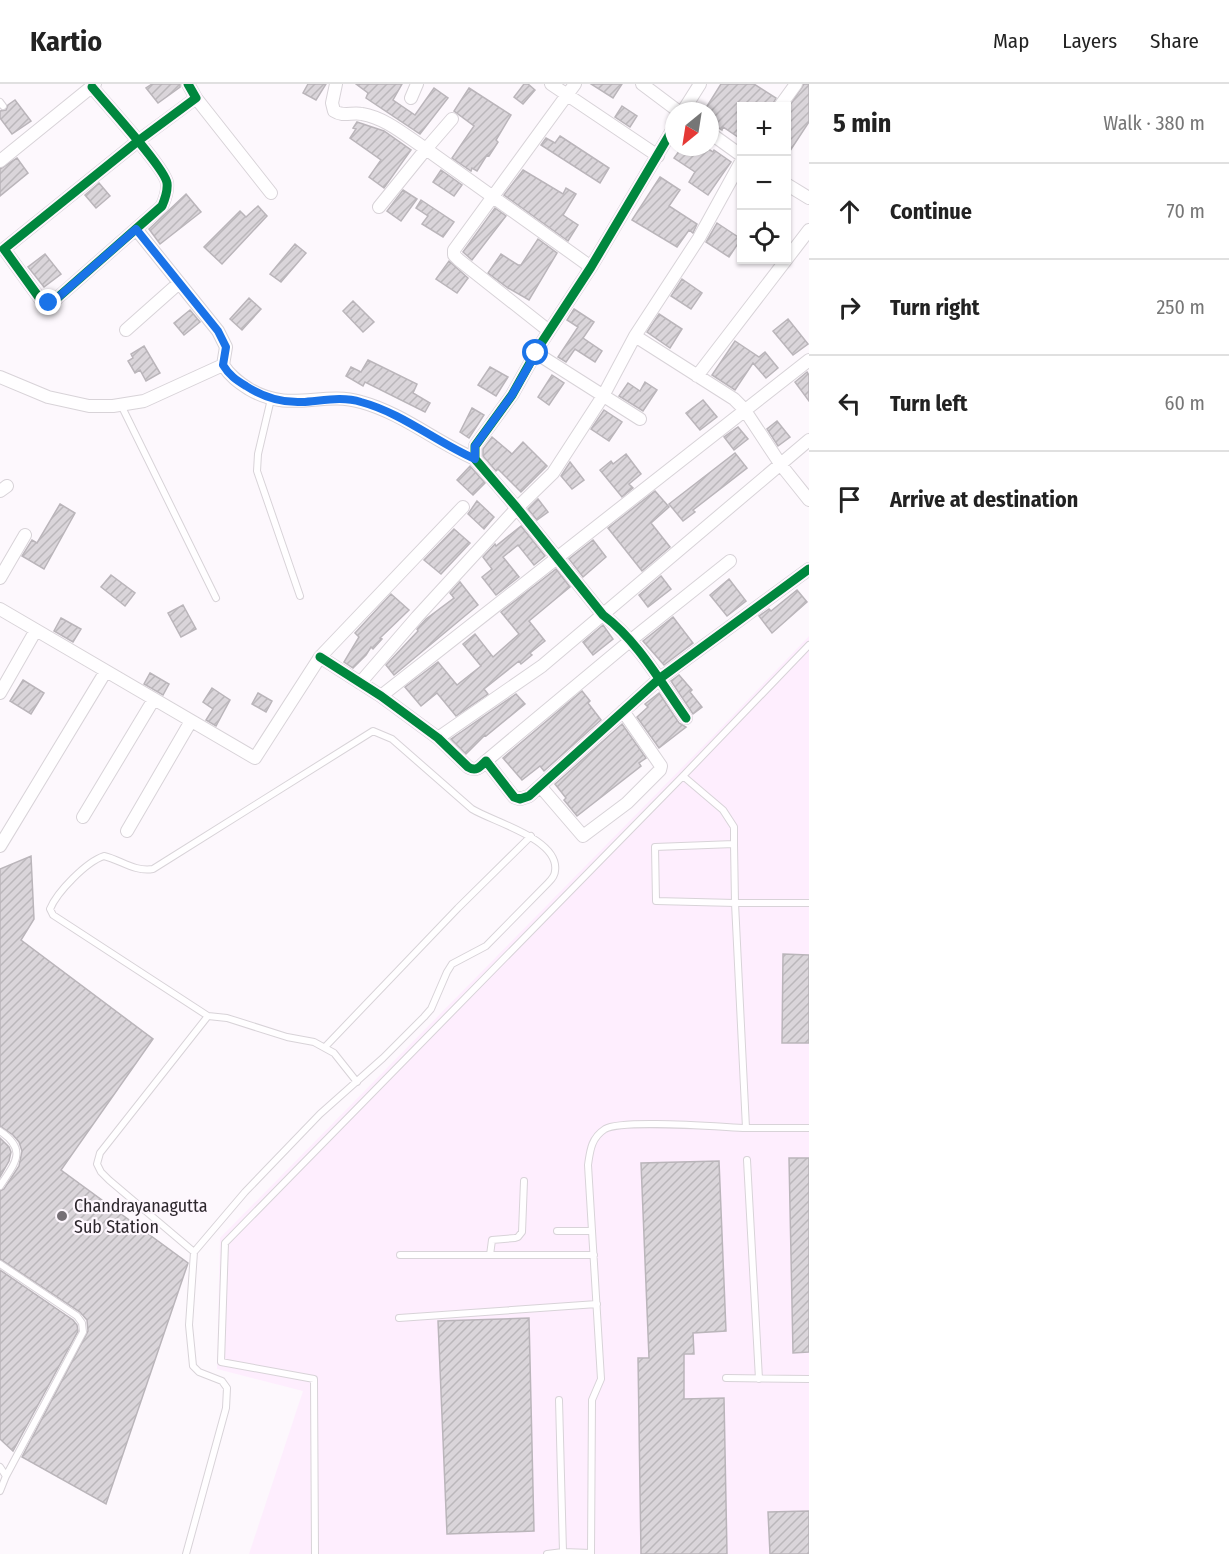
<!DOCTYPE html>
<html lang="en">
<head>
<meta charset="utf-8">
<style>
	body { margin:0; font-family:"Fira Sans Condensed",sans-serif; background:#f6f6f6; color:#222 }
	.controls { position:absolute; right:18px; top:18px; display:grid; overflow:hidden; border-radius:0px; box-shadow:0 2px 4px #0004 }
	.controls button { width:54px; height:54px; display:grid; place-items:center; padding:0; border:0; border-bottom:2px solid #e0e0e0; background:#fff; color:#222; font:30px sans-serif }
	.compass { position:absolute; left:665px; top:18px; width:54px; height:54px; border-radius:50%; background:#fff; box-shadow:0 2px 4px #0004; rotate:210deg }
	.stop { position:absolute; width:18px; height:18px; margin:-14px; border:4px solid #1a73e8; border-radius:50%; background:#fff }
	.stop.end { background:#1a73e8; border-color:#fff; box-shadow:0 2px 6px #0008 }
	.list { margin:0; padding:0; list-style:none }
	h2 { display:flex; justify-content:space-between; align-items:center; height:78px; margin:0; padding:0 24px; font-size:26px }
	h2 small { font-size:20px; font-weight:400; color:#767676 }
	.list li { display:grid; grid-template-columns:39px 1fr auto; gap:18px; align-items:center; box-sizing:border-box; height:96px; padding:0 24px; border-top:2px solid #e0e0e0 }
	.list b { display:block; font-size:22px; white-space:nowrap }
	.list em { font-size:20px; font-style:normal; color:#767676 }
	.icon { flex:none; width:33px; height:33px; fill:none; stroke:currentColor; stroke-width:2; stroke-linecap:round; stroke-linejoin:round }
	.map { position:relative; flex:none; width:809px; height:1470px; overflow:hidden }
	header { display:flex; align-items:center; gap:36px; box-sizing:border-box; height:84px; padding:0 30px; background:#fff; border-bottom:2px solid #e0e0e0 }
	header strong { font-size:28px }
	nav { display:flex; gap:33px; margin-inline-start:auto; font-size:21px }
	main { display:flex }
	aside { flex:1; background:#fff }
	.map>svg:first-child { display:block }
	.built { fill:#feeefe }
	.building { fill:url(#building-hatch); stroke:#bab5ba; stroke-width:1.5 }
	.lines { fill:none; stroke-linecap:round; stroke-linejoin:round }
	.service-casing { stroke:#d8d3d8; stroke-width:8 }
	.minor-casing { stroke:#d8d3d8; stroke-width:14 }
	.service { stroke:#fffeff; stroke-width:6 }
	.minor { stroke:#fffeff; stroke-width:12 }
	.cycleway-casing { stroke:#fef7fe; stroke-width:13 }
	.cycleway { stroke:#00873e; stroke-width:9 }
	.route { stroke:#1a73e8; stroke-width:8 }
	.poi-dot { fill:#767076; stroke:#fef7fe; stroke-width:2 }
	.labels { text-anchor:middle; stroke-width:4.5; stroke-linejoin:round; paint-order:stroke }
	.poi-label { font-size:18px; fill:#2d272d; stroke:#fef7fe; text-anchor:start }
</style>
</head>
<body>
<header>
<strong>Kartio</strong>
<nav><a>Map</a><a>Layers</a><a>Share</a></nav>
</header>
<main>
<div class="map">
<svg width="809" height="1470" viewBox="0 0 809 1470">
	<defs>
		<pattern id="building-hatch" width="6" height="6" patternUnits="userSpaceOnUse" patternTransform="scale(1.5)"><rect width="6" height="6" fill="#dad5da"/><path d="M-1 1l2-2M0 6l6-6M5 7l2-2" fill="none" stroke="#bbb7bb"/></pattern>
	</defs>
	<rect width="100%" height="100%" fill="#fdf8fd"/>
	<!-- built -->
	<path class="built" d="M809 552V1470H249L303 1307 217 1285 220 1154 717 648Z"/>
	<!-- building -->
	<path class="building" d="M152 0H180V3L158 19 146 4Z
		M308 0H326L316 16 303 9Z
		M356 0H402L393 16 415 31 434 4 448 14 420 50 366 14 368 9Z
		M524 0H528L535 6 523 20 514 13Z
		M591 0H622L613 14Z
		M721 0H754L776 14 772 22H741V55L723 43 722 46 710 38V27H704Z
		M804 0H809V38L786 73V27Z
		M469 4 511 31 496 56 498 58 489 72 487 71 477 87 472 84 471 87 452 74 474 42 454 27Z
		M15 16 31 37 12 50 0 34V27L6 26 8 21Z
		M622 22 637 32 630 43 615 33Z
		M357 38 384 47 411 66 384 104 369 93 381 76 350 54 356 45 353 44Z
		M560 52 609 84 600 99 541 61 546 54 555 59Z
		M682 63H705L713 68 714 66 731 78 708 111 689 98 695 88 674 74Z
		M17 74 28 89 0 112V85Z
		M441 86 462 101 454 112 433 98Z
		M523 86 563 110 566 104 576 110 563 131 578 141 568 157 504 111Z
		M660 93 680 106 669 122 697 140 693 149 689 146 677 163 632 136Z
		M99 99 110 112 96 124 85 111Z
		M403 106 417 115 401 137 387 127Z
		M186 110 201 128 160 160 149 145Z
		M421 116 454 138 443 153 422 140 428 132 416 124Z
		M258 122 267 132 222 180 204 163 240 127 246 133Z
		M495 124 506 132 472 176 463 168Z
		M717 139 741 155 729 173 706 158Z
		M538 155 557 169 529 216 508 204 488 189 501 170 518 181H521Z
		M295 160 306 169 281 198 270 190Z
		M45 170 61 190 44 203 28 183Z
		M449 177 468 194 457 209 436 195Z
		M682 195 702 209 691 225 671 212Z
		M249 214 261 225 242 246 230 235Z
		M353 217 374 238 363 248 343 227Z
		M574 225 594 238 583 254 602 267 595 278 575 265 566 278 558 273 578 243 567 236Z
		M190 226 200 238 184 251 174 239Z
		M659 230 682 245 670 264 647 248Z
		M788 235 808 260 793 271 773 247Z
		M735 257 759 273 765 268 778 284 766 294 753 279 735 306 712 291Z
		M144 262 160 289 146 297 140 286 135 289 128 277 133 274 131 270Z
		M368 276 417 300 413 309 430 319 425 328 365 298 363 302 346 292 351 283 361 288Z
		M490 283 508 293 496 312 478 301Z
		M807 288 809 291V317L795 298Z
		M552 291 564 299 549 321 538 313Z
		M645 298 657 306 643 327 619 312 628 299 640 307Z
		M703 316 717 333 700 346 686 329Z
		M472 324 484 331 469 354 460 348Z
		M604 326 622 338 609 357 591 345Z
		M777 337 790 353 778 362 767 345Z
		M738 343 748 355 734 366 724 353Z
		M492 353 512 370 523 358 547 382 521 408 498 385 496 387 483 372V365Z
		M735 369 747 384 693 426 695 428 683 437 669 420Z
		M626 370 641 390 629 400 633 404 622 413 600 386 611 377 613 380Z
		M570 378 584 396 572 405 561 392Z
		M470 382 485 399 473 411 457 396Z
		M655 407 669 423 651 439 670 463 642 487 608 444Z
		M538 415 548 428 537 436 528 425Z
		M477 417 494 433 484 445 468 430Z
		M60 420 75 429 44 485 22 472 32 456 37 459Z
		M521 442 545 472 534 481 518 461 503 473 519 493 496 511 482 493 492 485 483 473 495 460 496 462Z
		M454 445 470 459 441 490 424 476Z
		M593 456 606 473 583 493 569 475Z
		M556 485 570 503 529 537 545 557 530 569 532 571 521 580 519 577 484 605 488 610 456 632 437 609 421 622 405 603 438 578 457 601 481 582 463 560 475 550 493 573 519 550 501 528Z
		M111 491 135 509 125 522 101 503Z
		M661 492 671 505 648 523 639 511Z
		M729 495 746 517 727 532 710 511Z
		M460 498 478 521 394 591 386 581 418 547 417 545 426 535 454 514 450 509Z
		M797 506 807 518 772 549 759 532 769 525 771 527Z
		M391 510 409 526 380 554 382 555 373 565 371 563 366 571 353 584 344 578 359 553 355 549Z
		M183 521 196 545 181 553 168 529Z
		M673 533 693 559 664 581 643 557Z
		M61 534 81 545 73 558 54 547Z
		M603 541 613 555 593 571 583 558Z
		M150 589 169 600 163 611 144 600Z
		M679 591 692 606 690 608 702 623 693 630 671 597Z
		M23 596 44 609 31 630 10 617Z
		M212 604 230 616 216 642 206 636 213 625 203 618Z
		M582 607 590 617 588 619 601 636 544 687 540 682 522 696 503 674Z
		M258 609 272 617 266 628 252 620Z
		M659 609 679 639 686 643 659 664 637 633 648 623 645 620Z
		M516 610 525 620 486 652 485 651 466 670 451 655Z
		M622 640 646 674 639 679 641 682 577 732 564 716 566 714 555 700Z
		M31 772 34 835 21 856 153 955 61 1086 188 1179 106 1420 22 1373 88 1247 87 1236 80 1228 0 1175V1107L4 1105 19 1082 22 1067 19 1058 13 1051 0 1042V785Z
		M783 870 809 871V959H782Z
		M0 1054 9 1063 11 1068 9 1077 0 1093Z
		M789 1074H809V1268L793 1269Z
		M719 1077 726 1247 693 1249 694 1270H684V1315L724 1314 727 1470H641L638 1274H649L641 1079Z
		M0 1186 73 1236 77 1241 78 1247 13 1367 0 1355Z
		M529 1234 534 1447 447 1450 438 1237Z
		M809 1427V1470H770L768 1428Z"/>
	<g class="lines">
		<!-- service casing -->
		<g class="service-casing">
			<path id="service" d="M0 18 3 22
				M271 315 258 370 257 387 300 512
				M121 321 216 514
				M683 692 723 726 734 743V760
				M734 760 735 819 656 817 655 763Z
				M325 963 458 824 531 752
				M746 1044H809
				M0 1047C28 1066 15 1079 0 1102
				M747 1076 759 1295
				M557 1147H592
				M194 1168 109 1096 101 1088 97 1080 100 1069 208 932
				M400 1171H594
				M490 1171 492 1156 515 1154 518 1153 522 1148 524 1097
				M0 1180 77 1232 82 1239 83 1248 6 1392
				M399 1234 597 1220
				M726 1294 809 1295
				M559 1316 563 1468
				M0 1383 6 1392 0 1407
				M186 1470 226 1324 227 1304 222 1297 199 1288 193 1282 189 1241 194 1168 245 1108 320 1030 383 974 424 933 431 925 447 888 452 880 486 862 548 799C551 796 555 791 555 787 560 755 493 738 472 725L392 655 373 647 153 785C134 788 121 776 104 772 86 778 57 808 50 825L53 831 208 932 227 934 287 953 314 958 334 969 357 998
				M315 1470 314 1295 221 1278 225 1159 683 692 809 561
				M547 1470 563 1468 591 1469
				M591 1470 592 1316 601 1295 588 1081C590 1067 591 1054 605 1045 622 1035 720 1043 746 1044L735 819H809"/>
		</g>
		<!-- minor casing -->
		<g class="minor-casing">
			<path id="minor" d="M336 0 332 19 334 27C343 33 352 28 362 30 386 34 406 52 426 65L452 35
				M551 0 658 72
				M642 0 678 27
				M92 3C105 19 165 84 167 99 168 107 165 115 162 122L55 216 43 219 4 165 138 57 196 14 188 0
				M196 14 271 109
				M411 14 417 0
				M780 22 796 0
				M683 27 700 0
				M674 43 591 183 540 261 512 311 475 362V375L517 424 603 531C638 557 661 599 686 634
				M710 49 742 72
				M0 77 95 0
				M786 100 809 114
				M379 123 426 65 591 183
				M126 246 179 199
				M549 247 459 176 454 171V166L575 0
				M635 252 734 315 744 325 781 381 809 416
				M536 269 640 335
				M223 281C230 292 238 298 249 305 291 330 322 306 361 318 402 329 436 358 475 375
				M697 292 809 146
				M0 293 48 313 89 322H113L144 317 223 281 226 263 218 247 136 145
				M0 407 7 402
				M0 494 25 451
				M0 525 255 674 320 573 463 423
				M320 573 381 612 438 654 468 683C476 688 480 683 486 677L514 713 520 715 529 712 659 595 809 485
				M360 599 417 533 517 424 553 389 603 312 635 252 699 154 742 76
				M0 609 36 546
				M381 612 809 276
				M438 654 542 582 809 356
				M486 677 631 556 730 477
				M540 702 583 752 627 719 660 686 661 682 623 627
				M83 733 154 615
				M127 747 191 637
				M0 762 106 587"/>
		</g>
		<!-- service -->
		<use href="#service" class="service"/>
		<!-- minor -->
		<use href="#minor" class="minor"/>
		<!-- cycleway casing -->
		<g class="cycleway-casing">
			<path id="cycleway" d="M92 3C105 19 165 84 167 99 168 107 165 115 162 122L55 216 43 219 4 165 138 57 196 14 188 0
				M674 43 591 183 540 261 512 311 475 362V375L517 424 603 531C638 557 661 599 686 634
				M320 573 381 612 438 654 468 683C476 688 480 683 486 677L514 713 520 715 529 712 659 595 809 485"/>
		</g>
		<!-- cycleway -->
		<use href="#cycleway" class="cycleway"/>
	</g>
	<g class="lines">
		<!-- route -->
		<path class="route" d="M49 219 55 216 136 145 218 247 226 263 223 281C229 291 236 296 246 302 263 313 281 319 302 318 321 317 342 312 361 318 402 329 436 358 475 375V362L512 311 536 269"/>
	</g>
	<!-- markers -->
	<circle class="poi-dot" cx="62" cy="1132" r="6"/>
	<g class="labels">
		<!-- poi labels -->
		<g class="poi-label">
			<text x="74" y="1128">Chandrayanagutta<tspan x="74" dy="21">Sub Station</tspan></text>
		</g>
	</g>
</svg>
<div class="controls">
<button>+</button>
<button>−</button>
<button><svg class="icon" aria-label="locate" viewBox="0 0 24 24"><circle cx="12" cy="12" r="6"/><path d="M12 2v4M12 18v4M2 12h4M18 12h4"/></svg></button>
</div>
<svg class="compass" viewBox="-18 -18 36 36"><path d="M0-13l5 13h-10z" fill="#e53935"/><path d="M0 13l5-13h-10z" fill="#767676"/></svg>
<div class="stop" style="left:536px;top:269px"></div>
<div class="stop end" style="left:49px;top:219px"></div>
</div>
<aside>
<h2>5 min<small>Walk · 380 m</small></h2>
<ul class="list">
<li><svg class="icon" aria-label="ahead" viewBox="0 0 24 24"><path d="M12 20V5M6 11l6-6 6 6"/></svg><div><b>Continue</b></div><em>70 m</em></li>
<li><svg class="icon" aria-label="right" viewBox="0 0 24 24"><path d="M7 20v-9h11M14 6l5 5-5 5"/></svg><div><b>Turn right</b></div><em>250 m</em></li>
<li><svg class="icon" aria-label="left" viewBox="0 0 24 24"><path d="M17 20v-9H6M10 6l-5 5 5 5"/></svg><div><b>Turn left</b></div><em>60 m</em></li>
<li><svg class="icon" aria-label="arrive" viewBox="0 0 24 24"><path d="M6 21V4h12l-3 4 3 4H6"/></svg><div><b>Arrive at destination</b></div></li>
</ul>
</aside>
</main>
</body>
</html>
